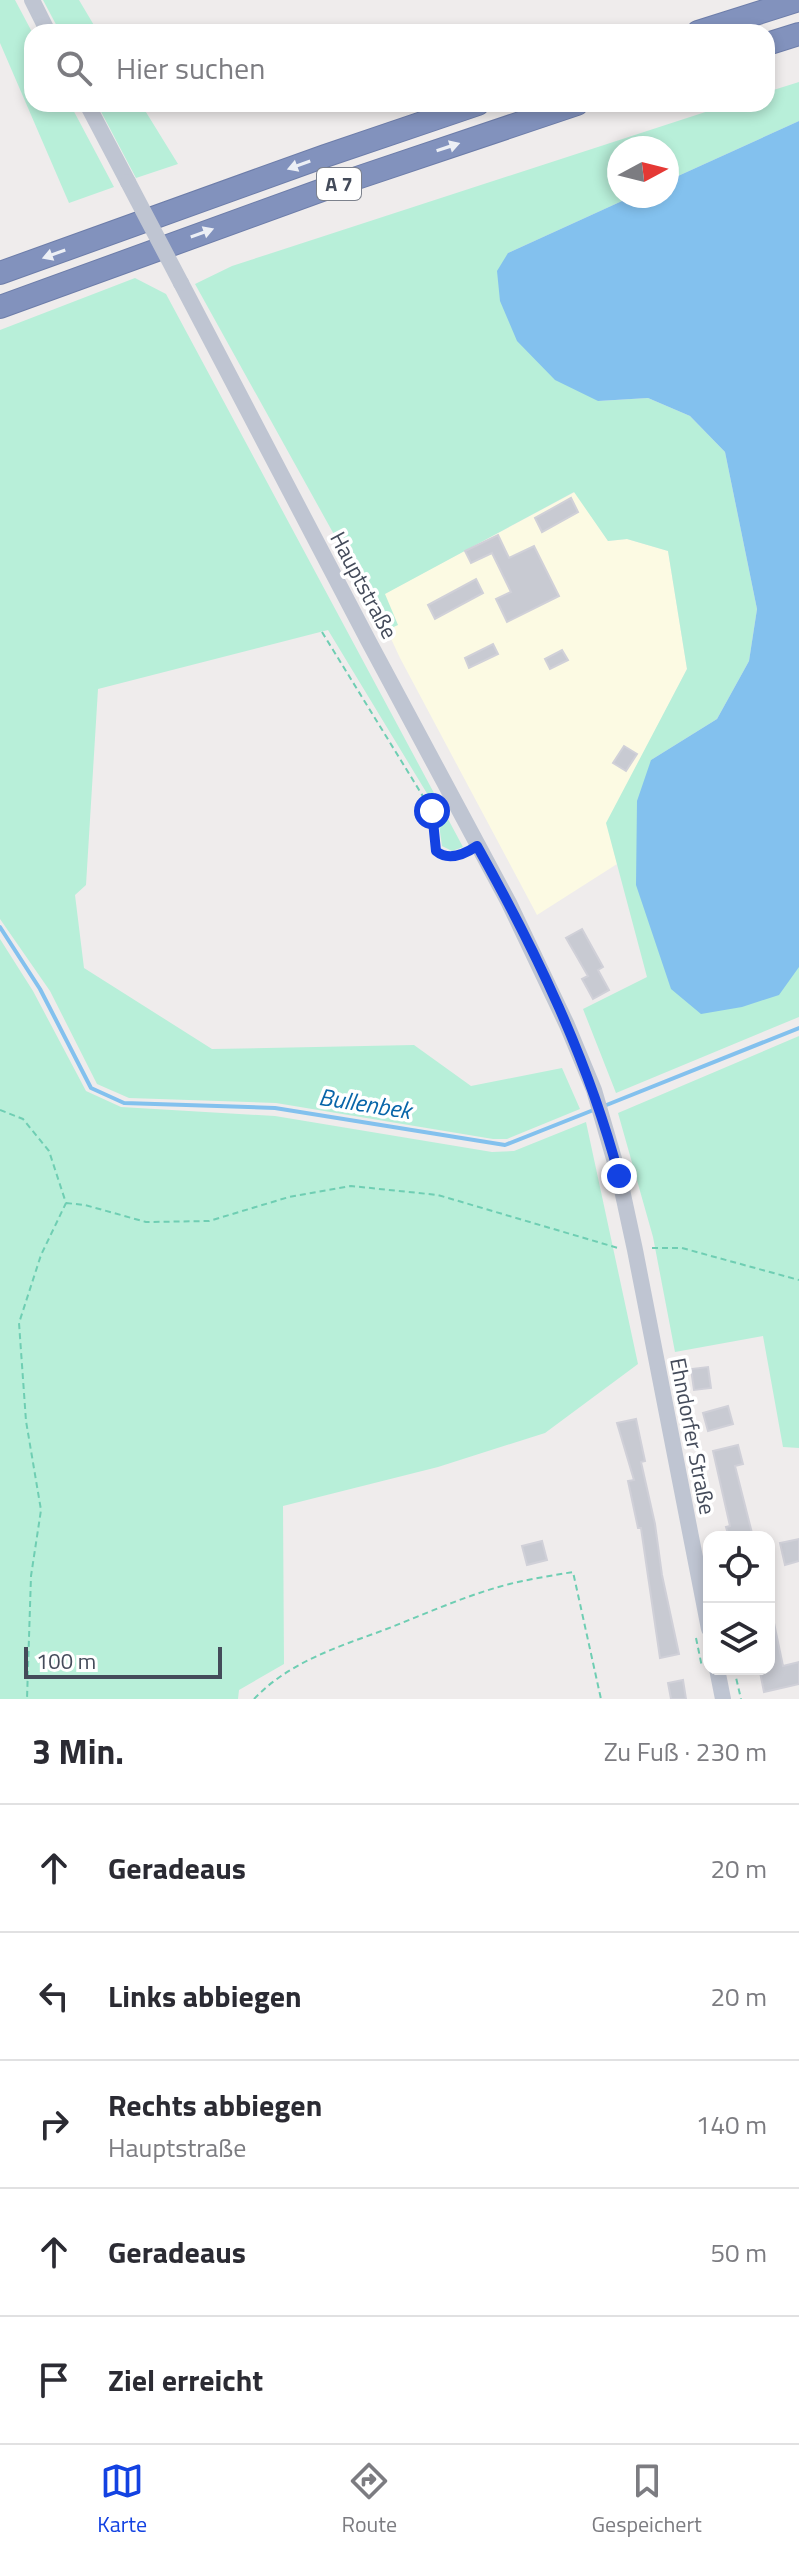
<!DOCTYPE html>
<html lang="de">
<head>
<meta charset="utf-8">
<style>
	body { margin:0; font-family:"Titillium Web",sans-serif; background:#f2f2f3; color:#2b2b33 }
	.controls { position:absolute; right:24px; bottom:24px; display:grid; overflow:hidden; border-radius:16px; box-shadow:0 4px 12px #0003 }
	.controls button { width:72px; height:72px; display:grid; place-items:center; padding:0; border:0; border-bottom:2px solid #e1e1e2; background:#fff; color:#2b2b33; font:40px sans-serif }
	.compass { position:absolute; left:607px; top:136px; width:72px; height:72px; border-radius:50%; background:#fff; box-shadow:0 4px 12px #0003; rotate:83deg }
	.scale { position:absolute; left:24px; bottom:20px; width:198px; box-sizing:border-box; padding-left:8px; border:4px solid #444b5a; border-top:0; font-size:22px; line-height:28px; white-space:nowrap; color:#444b5a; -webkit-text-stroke:6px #fff; paint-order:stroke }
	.stop { position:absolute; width:24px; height:24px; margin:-18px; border:6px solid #1342e2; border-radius:50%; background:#fff }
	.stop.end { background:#1342e2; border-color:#fff; box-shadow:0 2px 8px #0008 }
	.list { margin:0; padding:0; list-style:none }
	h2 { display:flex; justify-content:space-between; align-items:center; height:104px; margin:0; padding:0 32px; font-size:34px }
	h2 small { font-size:26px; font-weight:400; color:#7c7c81 }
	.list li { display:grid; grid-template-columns:52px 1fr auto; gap:24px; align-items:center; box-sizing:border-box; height:128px; padding:0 32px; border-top:2px solid #e1e1e2 }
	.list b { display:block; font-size:30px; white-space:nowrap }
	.list p { margin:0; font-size:26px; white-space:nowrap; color:#7c7c81 }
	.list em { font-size:26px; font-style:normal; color:#7c7c81 }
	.icon { flex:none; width:44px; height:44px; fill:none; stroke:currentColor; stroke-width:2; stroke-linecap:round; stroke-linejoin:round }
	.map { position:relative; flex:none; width:799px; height:1699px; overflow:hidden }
	.search { position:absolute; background:#fff; box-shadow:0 4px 12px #0003; left:24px; right:24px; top:24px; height:88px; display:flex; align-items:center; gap:20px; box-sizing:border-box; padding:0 28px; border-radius:24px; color:#7c7c81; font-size:30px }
	.sheet { height:744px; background:#fff }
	nav { display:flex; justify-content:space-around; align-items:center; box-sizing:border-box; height:112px; border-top:2px solid #e1e1e2; background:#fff; font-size:22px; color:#7c7c81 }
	nav a { display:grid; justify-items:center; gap:4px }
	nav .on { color:#1342e2 }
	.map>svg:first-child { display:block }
	.commercial { fill:#fcfae3 }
	.green { fill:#b8efd9 }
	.water { fill:#83c1ee }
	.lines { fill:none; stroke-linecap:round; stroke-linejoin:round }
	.stream { stroke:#83c1ee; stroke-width:4 }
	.building { fill:#c8cad2; stroke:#d0d0d8; stroke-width:2 }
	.motorway-casing { stroke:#6d7da9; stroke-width:24 }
	.path { stroke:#6fceb3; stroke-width:2; stroke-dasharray:6 4; stroke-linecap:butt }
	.tertiary { stroke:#bfc5d2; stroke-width:16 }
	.motorway { stroke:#8292bd; stroke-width:22 }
	.tertiary-bridge { stroke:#bfc5d2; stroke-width:16 }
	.oneway { fill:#eceff5 }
	.route { stroke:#1342e2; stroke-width:10 }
	.labels { text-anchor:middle; stroke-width:7; stroke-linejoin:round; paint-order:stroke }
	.shield { fill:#fff; stroke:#7c818c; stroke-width:2 }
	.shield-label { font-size:20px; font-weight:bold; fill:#444b5a }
	.street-label { font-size:22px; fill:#444b5a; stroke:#fff }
	.water-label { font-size:24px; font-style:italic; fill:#0865a9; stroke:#fff }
</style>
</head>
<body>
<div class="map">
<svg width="799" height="1699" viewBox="0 0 799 1699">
	<rect width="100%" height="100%" fill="#efecec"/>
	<!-- commercial -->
	<path class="commercial" d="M575 492 608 541 627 539 668 551 687 669 607 823 617 864 537 915 400 658 387 630 397 625 384 594Z"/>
	<!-- green -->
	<path class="green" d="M0 0H15L32 32V104H70L114 187 69 203 0 43Z
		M43 0H79L98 32H60Z
		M799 82V121L667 181V148H619V196H633L508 253 598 401 648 398 690 416 725 452 757 609 749 661 717 719 651 760 799 967V1017L616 1093 583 1009 647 977 606 823 687 669 668 551 627 539 608 541 574 492 385 594 398 625 387 630 195 284 232 266 730 104H767V92Z
		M97 104H141L178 164 136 178Z
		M135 278 166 294 463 847 452 851 442 846 437 810 328 630 98 689 86 885 75 895 84 968 212 1049 414 1045 471 1086 562 1068 580 1109 507 1139H493L276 1103 129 1098 97 1084 50 991 0 919V330Z
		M0 939 33 991 86 1091 121 1107 275 1116 492 1152 514 1151 586 1122 638 1364 545 1433 438 1467 283 1506 284 1664 239 1690 238 1699H0Z
		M799 1036V1448L783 1447 763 1336 675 1352 653 1237 618 1113Z"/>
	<!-- water -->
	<path class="water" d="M799 121V967L779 995 742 1007 701 1014 671 989 636 885 637 801 651 760 717 719 749 661 757 609 725 452 690 416 648 398 598 401 555 380 517 341 500 301 497 271 508 253 633 196H667V181Z"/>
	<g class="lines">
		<!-- stream -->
		<path class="stream" d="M0 927 40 989 91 1088 124 1103 275 1108 505 1145 596 1109
			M604 1106 799 1028"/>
	</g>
	<!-- building -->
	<path class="building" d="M571 498 578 512 542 532 535 518Z
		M498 535 509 558 534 546 559 596 507 622 496 599 511 592 492 553 471 563 465 551Z
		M476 579 483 593 435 619 428 605Z
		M493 644 498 654 469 668 465 658Z
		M562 650 568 660 550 669 545 659Z
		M624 746 637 754 626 771 613 763Z
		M582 929 603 967 598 970 609 990 593 999 582 979 588 976 566 938Z
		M708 1367 711 1388 694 1390 691 1369Z
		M728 1406 733 1424 708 1431 703 1413Z
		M636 1419 645 1461 641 1462 655 1524 662 1575 679 1654 660 1658 641 1528H638L628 1481 634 1480 617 1423Z
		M738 1445 743 1464 735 1466 753 1537H729L726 1527 730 1526 713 1451Z
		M799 1539V1561L785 1565 780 1543Z
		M542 1541 547 1560 527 1565 522 1546Z
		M774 1623 783 1666 799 1662V1684L764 1692 760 1672 769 1671V1624Z
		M683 1680 686 1699H671L668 1683Z"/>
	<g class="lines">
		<!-- motorway casing -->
		<g class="motorway-casing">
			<path id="motorway" d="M698 32 799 0
				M767 44 799 34
				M0 273 325 156 478 104
				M0 307 336 185 577 104"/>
		</g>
		<!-- path -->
		<path class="path" d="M322 632 432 811 436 851C445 858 456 857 466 853
			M0 1110 23 1119 49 1151 66 1203 41 1255 19 1323 26 1421 41 1510 31 1576 27 1699
			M66 1203 85 1205 146 1222 209 1221 289 1197 351 1186 438 1195 618 1248
			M652 1248H682L799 1280
			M696 1638 702 1667
			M734 1669 741 1699
			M254 1699C289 1662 338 1647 384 1630 428 1613 473 1592 518 1582 536 1578 555 1575 573 1572L601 1699"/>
		<!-- tertiary -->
		<path class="tertiary" d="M32 0 48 32
			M87 104 128 182
			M181 283 369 642 509 903 567 1025 594 1090 619 1176 635 1250 709 1629
			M717 1669 723 1699"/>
		<!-- motorway -->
		<use href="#motorway" class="motorway"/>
		<!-- tertiary-bridge -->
		<path class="tertiary-bridge" d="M128 182 181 283"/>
	</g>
	<!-- one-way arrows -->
	<defs><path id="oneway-solid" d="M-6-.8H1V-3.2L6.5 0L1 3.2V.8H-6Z" transform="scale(2)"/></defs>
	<g class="oneway">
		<use href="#oneway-solid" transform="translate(448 147) rotate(-18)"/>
		<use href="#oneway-solid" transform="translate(299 165) rotate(160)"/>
		<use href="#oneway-solid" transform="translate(202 233) rotate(-20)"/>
		<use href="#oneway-solid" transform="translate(54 254) rotate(160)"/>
	</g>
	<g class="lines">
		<!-- route -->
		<path class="route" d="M432 811 436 851C449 862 465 854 477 846 536 951 588 1059 619 1176"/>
	</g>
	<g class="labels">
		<!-- shield labels -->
		<rect class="shield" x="317" y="168" width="44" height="32" rx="6"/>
		<g class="shield-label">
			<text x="339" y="191">A 7</text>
		</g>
		<!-- street labels -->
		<g class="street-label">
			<text transform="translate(364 585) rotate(62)" y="8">Hauptstraße</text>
			<text transform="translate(693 1436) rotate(79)" y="8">Ehndorfer Straße</text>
		</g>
		<!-- water labels -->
		<g class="water-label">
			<text transform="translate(365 1104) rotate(9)" y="8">Bullenbek</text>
		</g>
	</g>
</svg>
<div class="controls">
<button><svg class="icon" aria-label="locate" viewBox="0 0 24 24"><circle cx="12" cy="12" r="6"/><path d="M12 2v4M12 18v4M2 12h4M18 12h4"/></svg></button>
<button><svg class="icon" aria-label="layers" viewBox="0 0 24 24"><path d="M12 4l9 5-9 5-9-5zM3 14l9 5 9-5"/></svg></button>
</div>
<svg class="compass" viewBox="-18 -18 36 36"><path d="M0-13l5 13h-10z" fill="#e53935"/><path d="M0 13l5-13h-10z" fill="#7c7c81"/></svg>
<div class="scale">100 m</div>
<div class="stop" style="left:432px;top:811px"></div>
<div class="stop end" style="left:619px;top:1176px"></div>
<div class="search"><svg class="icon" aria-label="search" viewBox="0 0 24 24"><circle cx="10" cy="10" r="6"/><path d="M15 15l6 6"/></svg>Hier suchen</div>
</div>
<section class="sheet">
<h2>3 Min.<small>Zu Fuß · 230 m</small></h2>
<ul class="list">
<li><svg class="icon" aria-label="ahead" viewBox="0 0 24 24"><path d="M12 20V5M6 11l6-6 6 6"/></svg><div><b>Geradeaus</b></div><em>20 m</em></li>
<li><svg class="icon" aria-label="left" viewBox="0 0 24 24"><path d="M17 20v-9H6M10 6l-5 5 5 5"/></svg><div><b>Links abbiegen</b></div><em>20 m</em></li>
<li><svg class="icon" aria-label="right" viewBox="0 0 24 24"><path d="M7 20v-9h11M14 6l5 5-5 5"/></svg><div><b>Rechts abbiegen</b><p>Hauptstraße</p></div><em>140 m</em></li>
<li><svg class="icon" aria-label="ahead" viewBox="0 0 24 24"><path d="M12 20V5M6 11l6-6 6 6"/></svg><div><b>Geradeaus</b></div><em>50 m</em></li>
<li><svg class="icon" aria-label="arrive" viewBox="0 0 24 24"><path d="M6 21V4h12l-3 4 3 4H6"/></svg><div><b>Ziel erreicht</b></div></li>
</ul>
</section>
<nav>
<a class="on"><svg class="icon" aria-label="map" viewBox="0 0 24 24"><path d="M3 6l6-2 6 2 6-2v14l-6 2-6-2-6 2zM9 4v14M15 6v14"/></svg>Karte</a>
<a><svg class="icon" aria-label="directions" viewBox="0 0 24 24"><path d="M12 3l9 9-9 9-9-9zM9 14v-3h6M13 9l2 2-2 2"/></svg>Route</a>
<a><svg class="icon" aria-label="saved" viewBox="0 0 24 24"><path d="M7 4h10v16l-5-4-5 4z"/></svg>Gespeichert</a>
</nav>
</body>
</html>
